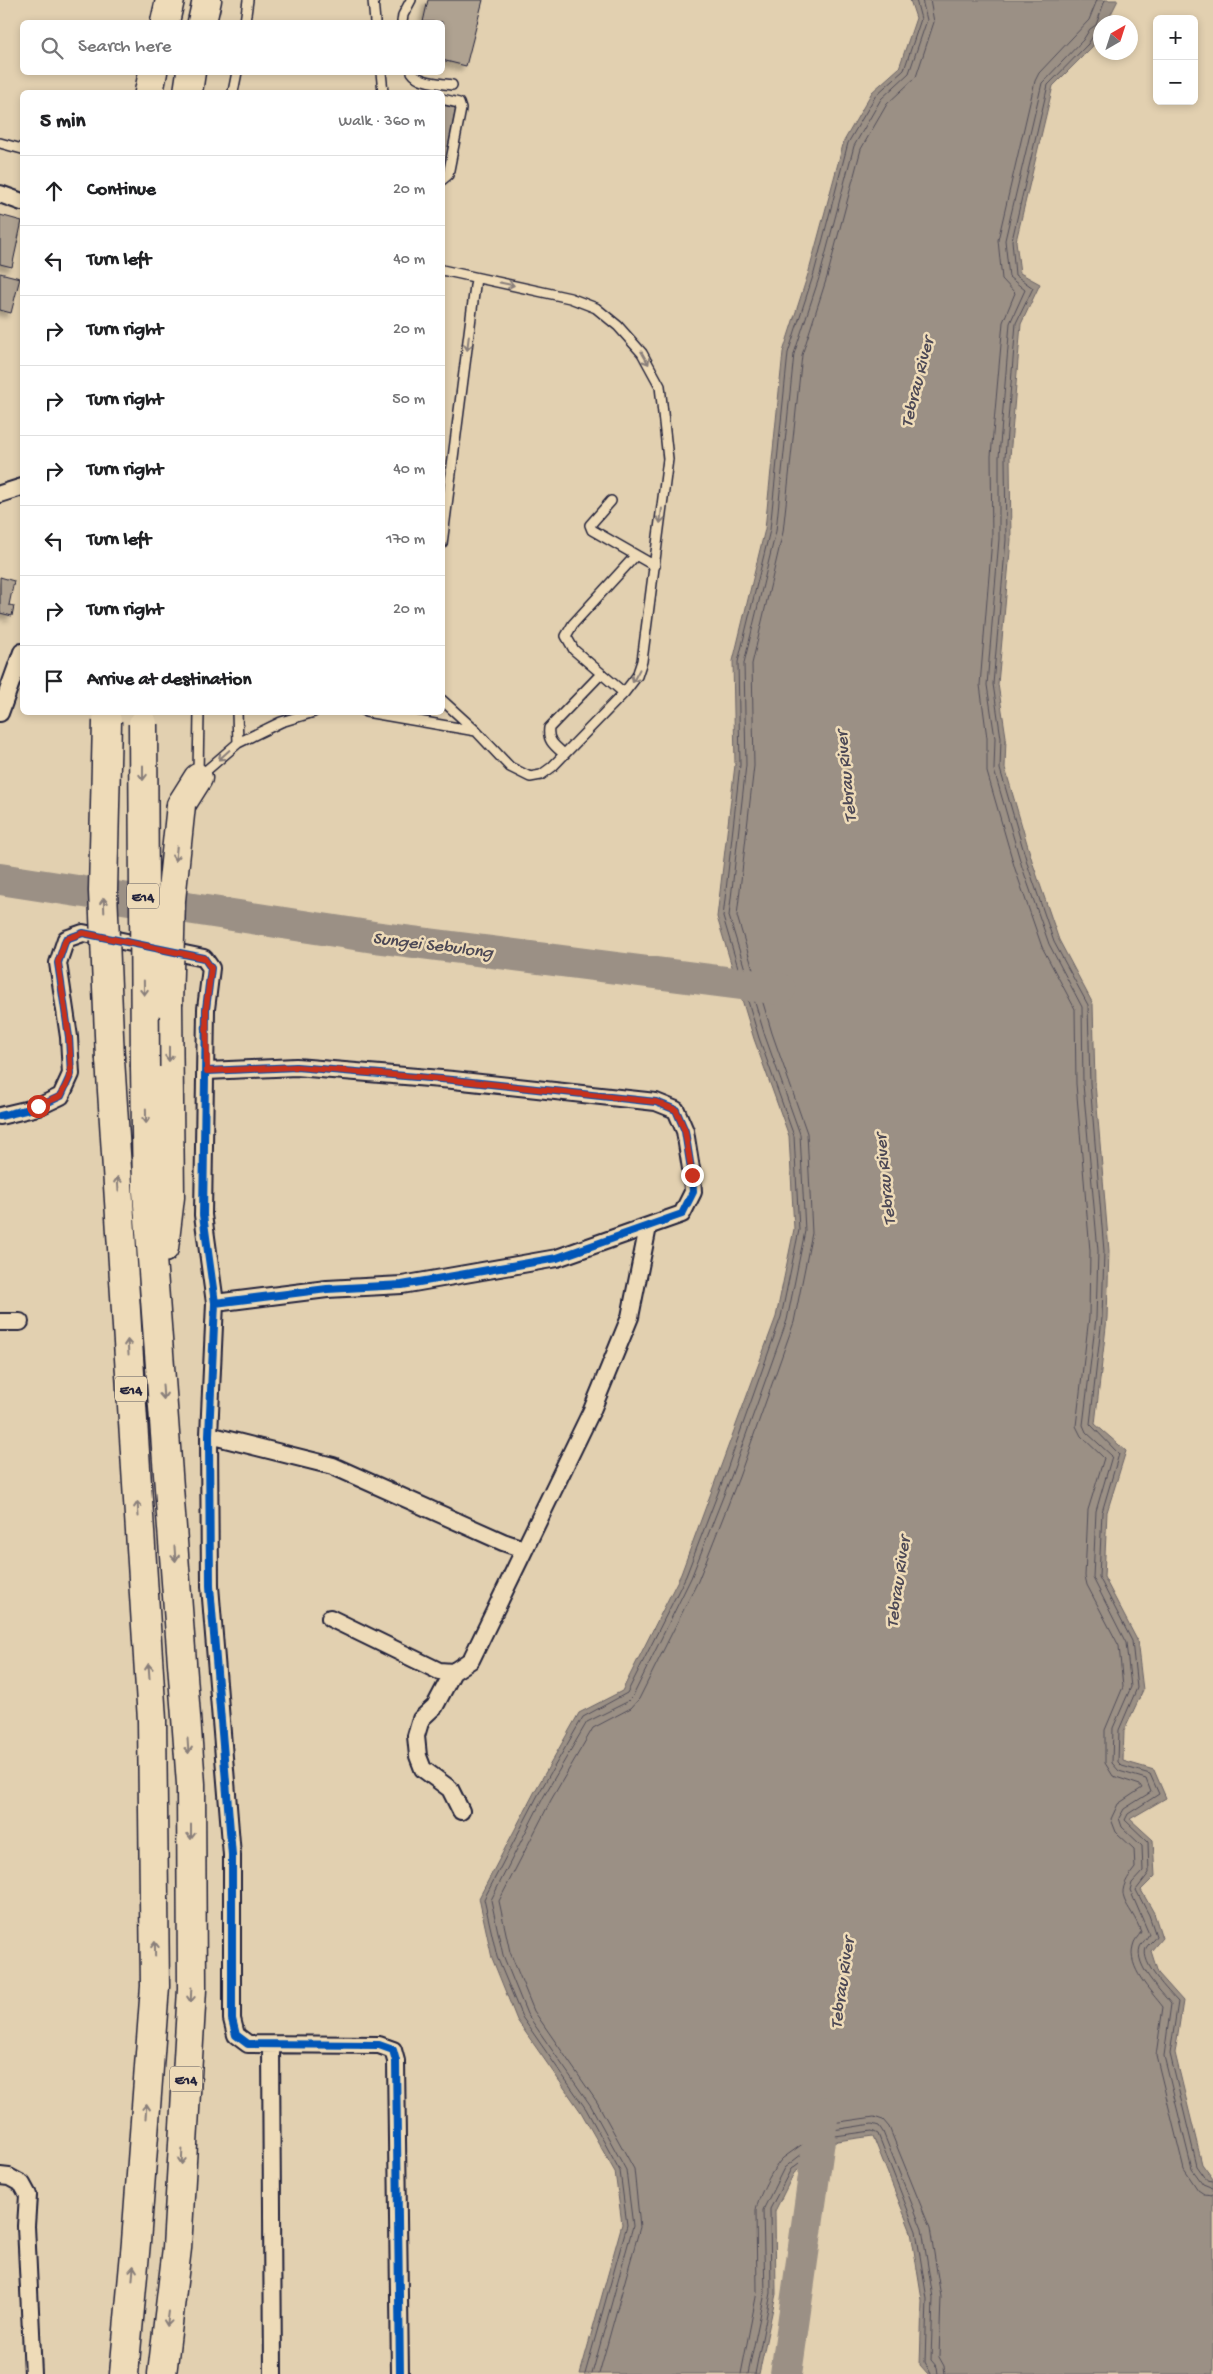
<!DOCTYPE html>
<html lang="en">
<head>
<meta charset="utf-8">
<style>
	body { margin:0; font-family:"Gochi Hand",sans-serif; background:#f2f2f2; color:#202124 }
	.controls { position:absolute; right:15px; top:15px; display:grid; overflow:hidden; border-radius:8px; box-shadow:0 2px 8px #0003 }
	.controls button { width:45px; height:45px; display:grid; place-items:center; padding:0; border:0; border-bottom:1px solid #e0e0e0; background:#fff; color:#202124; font:25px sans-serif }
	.compass { position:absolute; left:1093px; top:15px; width:45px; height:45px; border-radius:50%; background:#fff; box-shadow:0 2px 8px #0003; rotate:39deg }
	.stop { position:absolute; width:15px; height:15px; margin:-11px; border:4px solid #c8321e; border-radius:50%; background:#fff }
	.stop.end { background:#c8321e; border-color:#fff; box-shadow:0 1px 5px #0008 }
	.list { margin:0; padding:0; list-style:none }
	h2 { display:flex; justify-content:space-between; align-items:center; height:65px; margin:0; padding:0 20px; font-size:21px }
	h2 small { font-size:16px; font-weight:400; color:#757577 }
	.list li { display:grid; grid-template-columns:32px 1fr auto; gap:15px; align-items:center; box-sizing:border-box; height:70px; padding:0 20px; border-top:1px solid #e0e0e0 }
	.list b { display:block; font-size:19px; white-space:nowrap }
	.list em { font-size:16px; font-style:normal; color:#757577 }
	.icon { flex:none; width:28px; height:28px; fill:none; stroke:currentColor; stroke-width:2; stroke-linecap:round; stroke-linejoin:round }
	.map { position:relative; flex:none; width:1213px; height:2374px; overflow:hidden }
	.search { position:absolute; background:#fff; box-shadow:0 2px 8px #0003; left:20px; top:20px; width:425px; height:55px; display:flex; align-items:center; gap:12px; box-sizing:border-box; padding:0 18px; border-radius:8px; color:#757577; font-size:19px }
	.panel { position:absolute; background:#fff; box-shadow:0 2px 8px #0003; left:20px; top:90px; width:425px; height:625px; border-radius:8px }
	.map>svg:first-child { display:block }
	.water { fill:#9b9085; stroke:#6b6467 }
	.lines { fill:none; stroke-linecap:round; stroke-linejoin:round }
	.shore { stroke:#524e59; stroke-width:1 }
	.river { stroke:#9b9085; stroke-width:32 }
	.building { fill:#afa291; stroke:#22223b; filter:url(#shadow) }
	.service-casing { stroke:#22223b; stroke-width:12 }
	.minor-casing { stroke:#22223b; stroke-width:20 }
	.motorway-casing { stroke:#22223b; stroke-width:31 }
	.service { stroke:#eedbb8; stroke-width:9 }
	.minor { stroke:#eedbb8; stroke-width:16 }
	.motorway { stroke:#eedbb8; stroke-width:28 }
	.motorway-bridge-casing { stroke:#22223b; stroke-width:31; stroke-linecap:butt }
	.motorway-bridge { stroke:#eedbb8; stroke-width:28 }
	.cycleway-casing { stroke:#eedbb8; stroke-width:11 }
	.cycleway { stroke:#0057b8; stroke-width:8 }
	.oneway { stroke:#887e7a }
	.route { stroke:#c8321e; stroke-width:6 }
	.labels { text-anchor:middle; stroke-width:5; stroke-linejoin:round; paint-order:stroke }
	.shield { fill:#eedbb8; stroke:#5f5a60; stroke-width:1 }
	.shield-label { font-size:15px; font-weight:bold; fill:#22223b }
	.water-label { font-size:18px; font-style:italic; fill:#4c4855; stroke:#eedbb8 }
</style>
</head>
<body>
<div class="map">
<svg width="1213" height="2374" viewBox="0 0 1213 2374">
	<defs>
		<filter id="shadow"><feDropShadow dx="-4.5" dy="4.5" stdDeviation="2.5" flood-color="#0004"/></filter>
	</defs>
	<rect width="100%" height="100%" fill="#e2d0b0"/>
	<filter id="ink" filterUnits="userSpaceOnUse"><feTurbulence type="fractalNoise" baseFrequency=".02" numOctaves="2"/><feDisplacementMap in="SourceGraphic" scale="10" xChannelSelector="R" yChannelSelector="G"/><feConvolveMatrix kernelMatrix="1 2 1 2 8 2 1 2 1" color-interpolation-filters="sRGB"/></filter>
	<g filter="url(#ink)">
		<!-- water -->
		<path class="water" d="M910 0H1118L1107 22H1100V33L1092 47 1053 86 1016 241 1020 273 1040 284 1021 324 1010 457 1011 540 998 684 1006 737 1005 768 1033 864 1059 940 1093 1004 1095 1083 1109 1251 1107 1318 1095 1424 1126 1451 1107 1512 1104 1577 1137 1640 1143 1690 1124 1731 1123 1761 1154 1770 1166 1798 1130 1819 1153 1840 1155 1876 1141 1890 1154 1913 1162 1938 1151 1951 1158 1973 1183 2001 1175 2053 1202 2164 1213 2179V2374H928L920 2365 922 2300 911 2232 873 2136 837 2141 794 2173 775 2211 776 2294 759 2374H580L622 2224 615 2172 581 2112 517 2020 492 1958 479 1898 535 1791 579 1713 622 1691 681 1574 776 1317 794 1229 789 1136 754 1039 717 917 735 765 733 661 765 529 783 352 809 271 844 141 872 92 899 68 916 18Z"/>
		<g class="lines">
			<!-- shore -->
			<path class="shore" d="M1097 0 1089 20 1039 73 1035 81 998 240 1002 279 1015 293 1003 322 991 456 992 539 980 685 987 738V772L1015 869 1042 947 1075 1009 1076 1084 1090 1251 1089 1317 1076 1426 1081 1436 1104 1458 1088 1510 1085 1576 1087 1585 1119 1646 1123 1687 1105 1730V1763L1113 1776 1140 1785 1142 1788 1118 1804 1111 1819 1116 1832 1134 1849 1135 1868C1110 1899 1130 1901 1141 1932 1138 1937 1134 1940 1133 1946 1127 1968 1151 1991 1163 2007L1156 2055 1184 2169 1198 2190 1204 2194 1213 2195
				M1105 0 1096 25 1090 29 1083 40 1042 83 1005 240 1009 277 1025 290 1010 323 999 457V539L987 685 995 738 994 770 1022 867 1049 944 1082 1007 1083 1084 1098 1251 1096 1318 1083 1425 1086 1432 1112 1456 1096 1511 1093 1578 1126 1643 1131 1687 1113 1728 1112 1763 1119 1771 1146 1779 1151 1792 1124 1809 1119 1818 1122 1827 1142 1846 1143 1871 1132 1883 1130 1890 1149 1934C1147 1939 1142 1942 1140 1947 1134 1966 1161 1991 1171 2004L1164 2056 1192 2169 1203 2184 1213 2188
				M1100 31 1095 33 1088 44 1048 85 1012 240 1015 275 1033 288 1016 323 1005 457 1006 540 993 684 1001 738 1000 769 1028 866 1054 942 1088 1005 1090 1083 1104 1251 1102 1318 1090 1424 1119 1454 1102 1512 1099 1577 1132 1641 1137 1688 1119 1730 1118 1762 1122 1766 1150 1774 1159 1794 1128 1814 1125 1820 1148 1842 1149 1873 1136 1890 1149 1915 1156 1936C1154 1940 1148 1944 1146 1948 1140 1963 1169 1992 1178 2002L1170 2054 1197 2166 1207 2180 1213 2181
				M585 2374 627 2225 620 2171 586 2109 522 2017 497 1957 484 1899 539 1793 583 1717 627 1693 686 1576 726 1472 781 1317 799 1230 794 1136 759 1038 723 917 740 765 738 662 770 530 788 353 814 273 848 143 876 95 904 70 921 19 916 0
				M592 2374 633 2226 626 2170 591 2106 527 2014 503 1955 491 1900 544 1796 587 1722 627 1702 633 1696 691 1578 732 1474 787 1320 805 1231 800 1134 765 1036 729 916 746 765 744 663 776 531 794 354 820 275 854 146 881 99 909 73 927 20 922 0
				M599 2374 640 2227 634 2169 597 2102 534 2011 510 1952 499 1901 551 1800 593 1728 631 1708 639 1699 698 1581 739 1477 794 1322 812 1233 807 1133 772 1033 737 916 754 766 752 664 783 532 802 355 827 277 861 149 887 104 916 77 934 22 930 0
				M741 2374 757 2292 756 2211C757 2198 774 2166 783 2158L832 2123 874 2117 883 2120 889 2127 930 2228 941 2297 939 2357 944 2366 945 2374
				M748 2374 765 2293 763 2210 784 2168 833 2130 872 2124 879 2126 883 2132 922 2229 933 2298 931 2360 937 2367 938 2374
				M755 2374 771 2293 770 2209 791 2169 835 2136 872 2131 878 2134 916 2231 927 2299 925 2362 931 2374"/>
			<!-- river -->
			<path class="river" d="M0 879 374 937 780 989
				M786 2374 823 2112"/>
		</g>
		<!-- building -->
		<path class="building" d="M428 0H483L466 66 442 60V22H423Z
			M442 105 456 108 443 175H442Z
			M0 215 22 221 12 267 0 264Z
			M0 273 20 278 11 313 0 310Z
			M0 577 14 581 9 605 14 606 12 616 0 613Z"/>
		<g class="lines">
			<!-- service casing -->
			<g class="service-casing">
				<path id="service" d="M373 0 375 22
					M245 22 248 0
					M402 22 403 15 411 0
					M381 72 383 92
					M412 72C419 83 440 83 452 85
					M233 92 237 72
					M442 99 459 103 461 109 448 175 442 180
					M0 143 22 149
					M442 270 570 298 596 308 618 326 642 353 660 386 668 459 642 661 637 676 624 693 552 767 541 775 530 777 510 767 476 731 442 700
					M611 501 590 525 592 530 655 566
					M442 544 476 278
					M624 693 574 650 566 636 573 624 636 555
					M237 712 238 743
					M366 712 476 731
					M564 754C555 746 547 741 549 728L601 674
					M198 775 199 712
					M200 776 238 743 281 722 314 712"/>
			</g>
			<!-- minor casing -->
			<g class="minor-casing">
				<path id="minor" d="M0 194 22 202
					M0 494 22 487
					M0 713 22 652
					M207 1071 296 1067 453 1080 656 1102 676 1110 685 1131 692 1175 693 1192 682 1214 557 1258 402 1285 327 1289 215 1303
					M0 1116 38 1107 61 1096 71 1074 69 1037 58 963 66 939 83 933 204 958 211 968 206 1009 203 1215 215 1303 209 1435 210 1586 232 1855V2019L236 2035 248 2044 379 2045 393 2050 396 2061 400 2374
					M0 1322H20
					M209 1435 333 1466 503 1542 523 1549
					M330 1618 439 1671 453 1672 471 1660 592 1410 630 1317 648 1227
					M453 1672 435 1706 421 1719 416 1736 418 1756 423 1769 450 1789 461 1811
					M271 2045 273 2374
					M0 2176 9 2177 22 2184 28 2195 26 2226 33 2374"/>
			</g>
			<!-- motorway casing -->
			<g class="motorway-casing">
				<path id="motorway" d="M165 22 170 0
					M202 22 207 0
					M149 92 153 72
					M188 92 191 72
					M181 805 198 778
					M110 1059 152 1720 155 1986 136 2242 124 2374
					M145 1067 147 1191 191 1784 192 1989 177 2248 162 2374
					M164 1248 170 1197 168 1005"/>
			</g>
			<!-- service -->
			<use href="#service" class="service"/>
			<!-- minor -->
			<use href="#minor" class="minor"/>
			<!-- motorway -->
			<use href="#motorway" class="motorway"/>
			<!-- motorway-bridge casing -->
			<g class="motorway-bridge-casing">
				<path id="motorway-bridge" d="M107 721 103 891 110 1059
					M143 724 145 1067
					M168 1005 171 900 181 805"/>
			</g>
			<!-- motorway-bridge -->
			<use href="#motorway-bridge" class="motorway-bridge"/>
			<!-- cycleway casing -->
			<g class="cycleway-casing">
				<path id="cycleway" d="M207 1071 296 1067 453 1080 656 1102 676 1110 685 1131 692 1175 693 1192 682 1214 557 1258 402 1285 327 1289 215 1303
					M0 1116 38 1107 61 1096 71 1074 69 1037 58 963 66 939 83 933 204 958 211 968 206 1009 203 1215 215 1303 209 1435 210 1586 232 1855V2019L236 2035 248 2044 379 2045 393 2050 396 2061 400 2374"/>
			</g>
			<!-- cycleway -->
			<use href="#cycleway" class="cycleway"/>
		</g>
		<!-- one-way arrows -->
		<defs><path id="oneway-shaft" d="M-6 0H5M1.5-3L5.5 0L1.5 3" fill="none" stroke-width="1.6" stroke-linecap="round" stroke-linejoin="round" transform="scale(1.25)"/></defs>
		<g class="oneway">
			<use href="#oneway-shaft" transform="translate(507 284) rotate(12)"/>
			<use href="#oneway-shaft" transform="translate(468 343) rotate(97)"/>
			<use href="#oneway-shaft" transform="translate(645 358) rotate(60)"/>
			<use href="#oneway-shaft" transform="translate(661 516) rotate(97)"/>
			<use href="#oneway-shaft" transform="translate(636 676) rotate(118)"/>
			<use href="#oneway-shaft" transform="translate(224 755) rotate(138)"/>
			<use href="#oneway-shaft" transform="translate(143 773) rotate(90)"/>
			<use href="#oneway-shaft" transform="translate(176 854) rotate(96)"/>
			<use href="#oneway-shaft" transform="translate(104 905) rotate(-92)"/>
			<use href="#oneway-shaft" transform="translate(144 988) rotate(89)"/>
			<use href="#oneway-shaft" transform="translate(169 1054) rotate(90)"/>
			<use href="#oneway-shaft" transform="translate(146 1116) rotate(89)"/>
			<use href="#oneway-shaft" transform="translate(118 1184) rotate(-94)"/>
			<use href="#oneway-shaft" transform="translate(128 1347) rotate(-94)"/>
			<use href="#oneway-shaft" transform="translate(163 1392) rotate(86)"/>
			<use href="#oneway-shaft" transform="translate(138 1509) rotate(-94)"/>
			<use href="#oneway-shaft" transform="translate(175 1554) rotate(86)"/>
			<use href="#oneway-shaft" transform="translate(149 1671) rotate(-94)"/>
			<use href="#oneway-shaft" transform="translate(188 1746) rotate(86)"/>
			<use href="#oneway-shaft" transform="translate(191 1832) rotate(90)"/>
			<use href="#oneway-shaft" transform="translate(155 1949) rotate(-91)"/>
			<use href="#oneway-shaft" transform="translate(191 1995) rotate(93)"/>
			<use href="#oneway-shaft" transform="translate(146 2111) rotate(-86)"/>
			<use href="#oneway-shaft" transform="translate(182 2157) rotate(93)"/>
			<use href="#oneway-shaft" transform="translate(133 2273) rotate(-85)"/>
			<use href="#oneway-shaft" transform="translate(168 2319) rotate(97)"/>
		</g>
	</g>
	<g class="lines" filter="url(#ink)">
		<!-- route -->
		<path class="route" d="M38 1106 61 1096 71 1074 69 1037 58 962 66 939 83 933 204 958 211 968 206 1009 207 1071 296 1067 453 1080 656 1102 676 1110 685 1131 692 1175"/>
	</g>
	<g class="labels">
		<!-- shield labels -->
		<g class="shield">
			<rect x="127" y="883.5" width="32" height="25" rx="4"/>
			<rect x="115" y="1376.5" width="32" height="25" rx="4"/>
			<rect x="170" y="2066.5" width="32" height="25" rx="4"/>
		</g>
		<g class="shield-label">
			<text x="143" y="901">E14</text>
			<text x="131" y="1394">E14</text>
			<text x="186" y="2084">E14</text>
		</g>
		<!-- water labels -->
		<g class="water-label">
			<text transform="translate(916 382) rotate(-76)" y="6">Tebrau River</text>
			<text transform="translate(845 777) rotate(-96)" y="6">Tebrau River</text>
			<text transform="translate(433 944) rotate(7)" y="6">Sungei Sebulong</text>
			<text transform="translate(884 1180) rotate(-96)" y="6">Tebrau River</text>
			<text transform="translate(897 1582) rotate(-82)" y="6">Tebrau River</text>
			<text transform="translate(841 1983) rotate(-82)" y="6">Tebrau River</text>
		</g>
	</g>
</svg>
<div class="controls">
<button>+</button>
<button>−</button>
</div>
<svg class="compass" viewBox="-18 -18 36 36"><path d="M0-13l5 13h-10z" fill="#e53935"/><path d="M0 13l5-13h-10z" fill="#757577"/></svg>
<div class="stop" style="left:38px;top:1106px"></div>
<div class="stop end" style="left:692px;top:1175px"></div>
<div class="search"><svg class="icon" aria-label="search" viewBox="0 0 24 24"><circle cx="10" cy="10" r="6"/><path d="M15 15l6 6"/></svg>Search here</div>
<section class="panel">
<h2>5 min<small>Walk · 360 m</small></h2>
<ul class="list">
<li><svg class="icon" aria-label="ahead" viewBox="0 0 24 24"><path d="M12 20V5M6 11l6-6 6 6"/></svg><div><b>Continue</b></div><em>20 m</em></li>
<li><svg class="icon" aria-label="left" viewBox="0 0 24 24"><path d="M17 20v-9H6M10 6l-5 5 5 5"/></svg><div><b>Turn left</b></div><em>40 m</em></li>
<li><svg class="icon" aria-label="right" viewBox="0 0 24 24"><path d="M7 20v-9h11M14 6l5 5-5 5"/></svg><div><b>Turn right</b></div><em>20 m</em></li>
<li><svg class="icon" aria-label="right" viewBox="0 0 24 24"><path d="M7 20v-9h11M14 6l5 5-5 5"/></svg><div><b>Turn right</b></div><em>50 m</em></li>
<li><svg class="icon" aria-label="right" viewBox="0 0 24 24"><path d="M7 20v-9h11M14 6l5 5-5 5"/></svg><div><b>Turn right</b></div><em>40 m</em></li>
<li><svg class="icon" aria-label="left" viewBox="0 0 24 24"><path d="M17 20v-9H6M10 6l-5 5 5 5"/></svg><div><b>Turn left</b></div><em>170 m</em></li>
<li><svg class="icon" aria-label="right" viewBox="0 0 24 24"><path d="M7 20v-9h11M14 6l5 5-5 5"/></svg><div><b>Turn right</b></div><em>20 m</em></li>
<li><svg class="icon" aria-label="arrive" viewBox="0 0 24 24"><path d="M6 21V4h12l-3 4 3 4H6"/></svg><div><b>Arrive at destination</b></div></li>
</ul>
</section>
</div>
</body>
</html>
